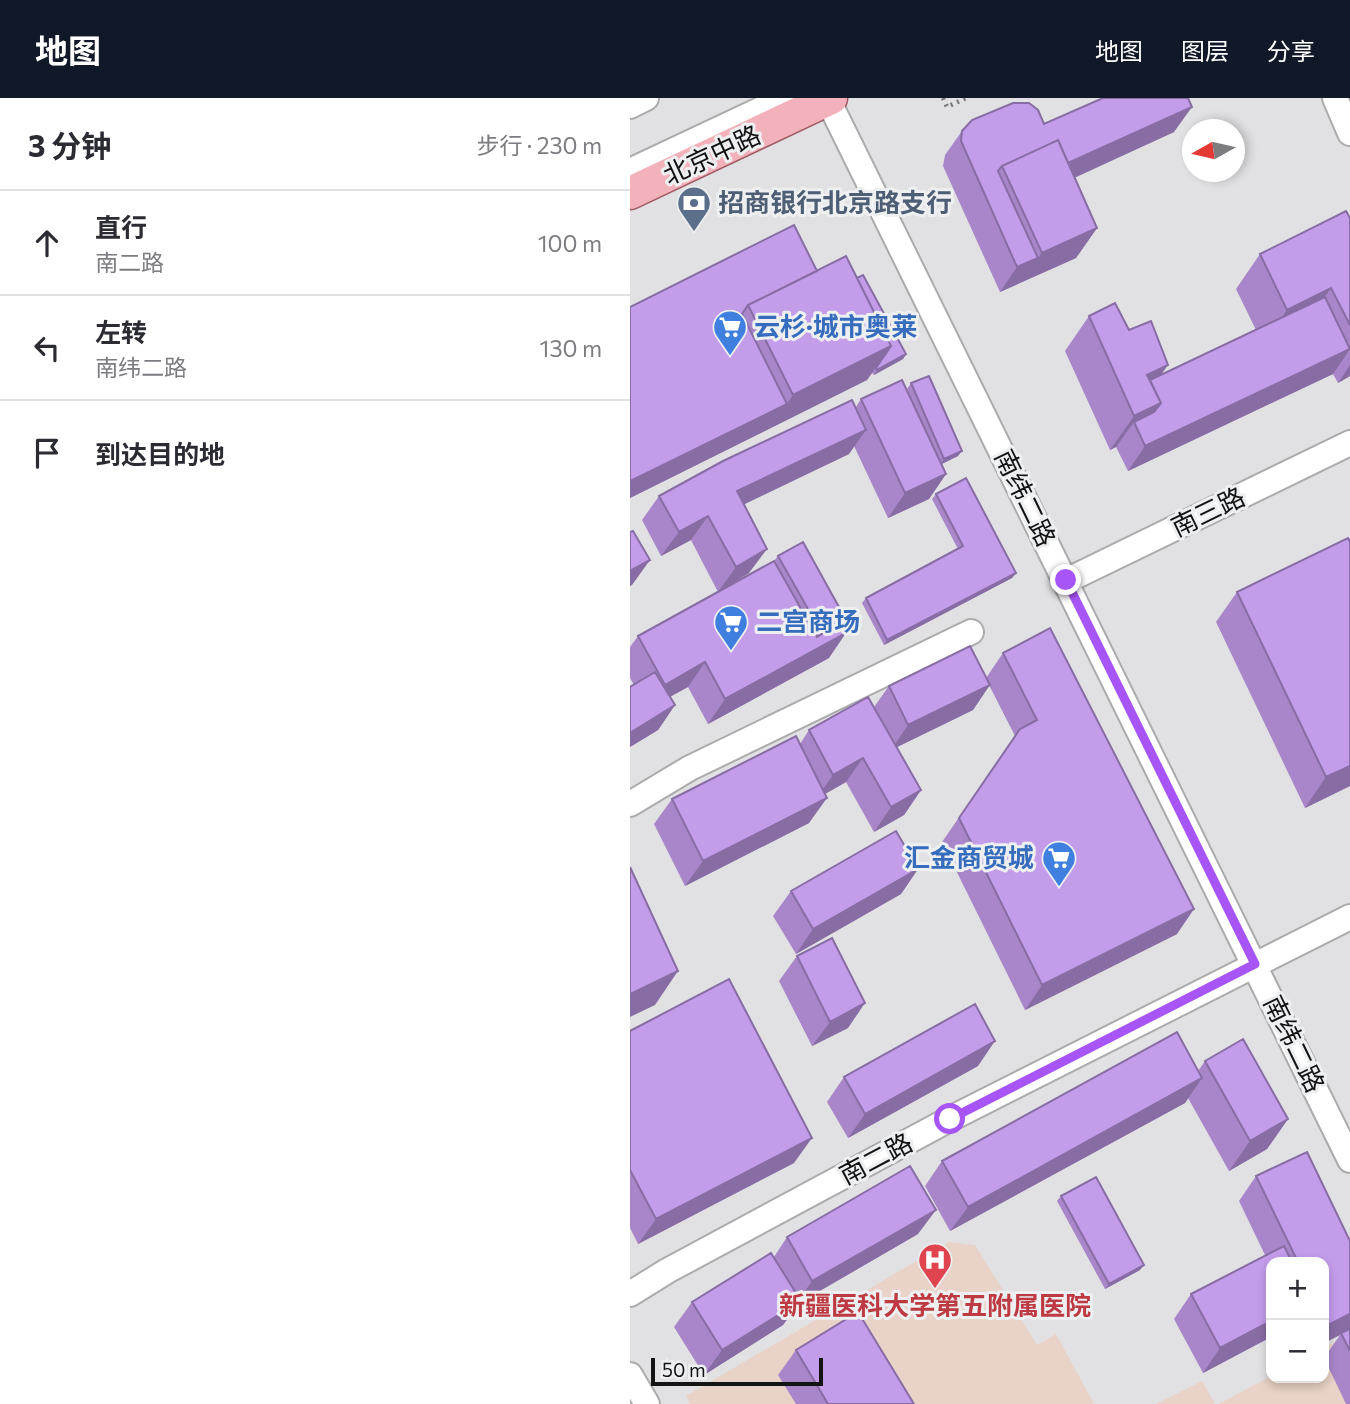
<!DOCTYPE html>
<html lang="zh">
<head>
<meta charset="utf-8">
<style>
	body { margin:0; font-family:Commissioner,"Noto Sans SC",sans-serif; background:#f2f2f3; color:#2b2b33 }
	.controls { position:absolute; right:21px; bottom:21px; display:grid; overflow:hidden; border-radius:14px; box-shadow:0 4px 10px #0003 }
	.controls button { width:63px; height:63px; display:grid; place-items:center; padding:0; border:0; border-bottom:2px solid #e1e1e2; background:#fff; color:#2b2b33; font:35px sans-serif }
	.compass { position:absolute; left:552px; top:21px; width:63px; height:63px; border-radius:50%; background:#fff; box-shadow:0 4px 10px #0003; rotate:262deg }
	.scale { position:absolute; left:21px; bottom:18px; width:172px; box-sizing:border-box; padding-left:7px; border:4px solid #131314; border-top:0; font-size:19px; line-height:24px; white-space:nowrap; color:#131314; -webkit-text-stroke:5px #eeeff0; paint-order:stroke }
	.stop { position:absolute; width:21px; height:21px; margin:-16px; border:5px solid #a855f7; border-radius:50%; background:#fff }
	.stop.end { background:#a855f7; border-color:#fff; box-shadow:0 2px 7px #0008 }
	.list { margin:0; padding:0; list-style:none }
	h2 { display:flex; justify-content:space-between; align-items:center; height:91px; margin:0; padding:0 28px; font-size:30px }
	h2 small { font-size:23px; font-weight:400; color:#7c7c81 }
	.list li { display:grid; grid-template-columns:46px 1fr auto; gap:21px; align-items:center; box-sizing:border-box; height:105px; padding:0 28px; border-top:2px solid #e1e1e2 }
	.list b { display:block; font-size:26px; white-space:nowrap }
	.list p { margin:0; font-size:23px; white-space:nowrap; color:#7c7c81 }
	.list em { font-size:23px; font-style:normal; color:#7c7c81 }
	.icon { flex:none; width:38px; height:38px; fill:none; stroke:currentColor; stroke-width:2; stroke-linecap:round; stroke-linejoin:round }
	.map { position:relative; flex:none; width:720px; height:1306px; overflow:hidden }
	header { display:flex; align-items:center; gap:42px; box-sizing:border-box; height:98px; padding:0 35px; background:#111827; color:#fff }
	header strong { font-size:33px }
	nav { display:flex; gap:38px; margin-inline-start:auto; font-size:24px }
	main { display:flex }
	aside { flex:1; background:#fff }
	.map>svg:first-child { display:block }
	.medical { fill:#e9d2c7 }
	.lines { fill:none; stroke-linecap:round; stroke-linejoin:round }
	.minor-casing { stroke:#ababac; stroke-width:28 }
	.major-casing { stroke:#9f5963; stroke-width:35 }
	.path { stroke:#787879; stroke-width:4.5; stroke-dasharray:2 5; stroke-linecap:butt }
	.minor { stroke:#fff; stroke-width:24 }
	.major { stroke:#f3b2bb; stroke-width:32 }
	.wall { fill:#a886c9 }
	.shaded-wall { fill:#886da4 }
	.building { fill:#c39cea; stroke:#886da4; stroke-width:2 }
	.route { stroke:#a855f7; stroke-width:9 }
	.labels { text-anchor:middle; stroke-width:6; stroke-linejoin:round; paint-order:stroke }
	.street-label { font-size:26px; fill:#131314; stroke:#eeeff0 }
	.service-label { font-size:26px; font-weight:bold; fill:#4e5e75; stroke:#eeeff0; text-anchor:start }
	.shop-label { font-size:26px; font-weight:bold; fill:#366cbe; stroke:#eeeff0; text-anchor:start }
	.health-label { font-size:26px; font-weight:bold; fill:#be3a42; stroke:#eeeff0 }
</style>
</head>
<body>
<header>
<strong>地图</strong>
<nav><a>地图</a><a>图层</a><a>分享</a></nav>
</header>
<main>
<aside>
<h2>3 分钟<small>步行 · 230 m</small></h2>
<ul class="list">
<li><svg class="icon" aria-label="ahead" viewBox="0 0 24 24"><path d="M12 20V5M6 11l6-6 6 6"/></svg><div><b>直行</b><p>南二路</p></div><em>100 m</em></li>
<li><svg class="icon" aria-label="left" viewBox="0 0 24 24"><path d="M17 20v-9H6M10 6l-5 5 5 5"/></svg><div><b>左转</b><p>南纬二路</p></div><em>130 m</em></li>
<li><svg class="icon" aria-label="arrive" viewBox="0 0 24 24"><path d="M6 21V4h12l-3 4 3 4H6"/></svg><div><b>到达目的地</b></div></li>
</ul>
</aside>
<div class="map">
<svg width="720" height="1306" viewBox="0 0 720 1306">
	<rect width="100%" height="100%" fill="#e1e1e3"/>
	<!-- medical -->
	<path class="medical" d="M319 1144 345 1147 407 1247 426 1236 464 1306H60L56 1298Z
		M720 1235V1306H589L641 1278 694 1280V1250Z
		M572 1283 585 1306H526Z"/>
	<g class="lines">
		<!-- minor casing -->
		<g class="minor-casing">
			<path id="minor" d="M705 0 720 35
				M198 2 720 1062
				M0 8 16 0
				M0 73 155 0
				M436 483 720 345
				M0 706 60 670 341 534
				M0 1196 37 1173 320 1021 720 819
				M0 1277 17 1306"/>
		</g>
		<!-- major casing -->
		<g class="major-casing">
			<path id="major" d="M0 95 201 0"/>
		</g>
		<!-- path -->
		<path class="path" d="M313 0 317 9 336 0"/>
		<!-- minor -->
		<use href="#minor" class="minor"/>
		<!-- major -->
		<use href="#major" class="major"/>
	</g>
	<!-- wall -->
	<path class="wall" d="M414 26 544 34 444 79 467 130 446 160 370 194 313 68 315 57 332 33Z
		M720 120V278L708 285 703 276 498 373 486 349 480 352 435 253 459 218 499 232 532 276 626 232 606 191 630 156Z
		M186 173 227 180 276 256 273 261 244 277 242 275 237 282 0 400V209Z
		M281 285 328 358 311 366 316 376 299 401 258 420 224 348 219 356 114 406 119 475 88 494 61 442 31 458 12 422 29 398 226 309 231 301 297 336 277 291Z
		M306 396 386 475 382 480 254 547 232 505 236 500 328 451 302 401Z
		M720 444V688L675 710 586 524 607 494Z
		M148 458 215 520 211 525 199 560 78 626 58 589 40 599 45 607 28 632 0 649V589L4 587 0 580V549L8 538 144 463Z
		M373 555 547 836 395 912 312 744 385 638 359 587 343 612 267 649 291 692 274 717 244 734 216 684 195 696 179 725 55 788 24 726 42 701 170 646 179 632 244 609 259 588 356 580Z
		M288 771 271 796 166 856 143 818 161 793Z
		M167 858 218 930 182 948 149 883Z
		M0 933 164 1065 8 1146 0 1130Z
		M575 963 658 1021 637 1051 599 1073 558 1000 555 1005 320 1133 295 1088 312 1063 568 973Z
		M348 968 218 1040 197 1004 214 979Z
		M626 1078 720 1143V1306H716L694 1260 710 1237 694 1245V1164H641V1239L573 1275 544 1221 561 1196 635 1157 609 1103Z
		M431 1098 510 1172 475 1191 427 1103Z
		M288 1136 169 1205 153 1227 74 1277 44 1229 62 1204 144 1159 157 1139Z
		M166 1252 284 1306H166L148 1277Z"/>
	<!-- shaded-wall -->
	<path class="shaded-wall" d="M562 9 544 34 416 93 433 68Z
		M467 130 446 160 370 194 387 169 408 160 412 155Z
		M701 190 677 224 633 246 657 212Z
		M261 248 237 282 139 331 163 297Z
		M720 251 703 276 498 373 515 348Z
		M276 256 273 261 244 277 247 272Z
		M538 267 516 298 517 277Z
		M720 267V278L708 285Z
		M531 305 509 335 504 324 486 349 480 352 504 318Z
		M157 306 139 331 0 400V383Z
		M236 332 219 356 90 418 107 393Z
		M332 353 328 358 310 367 314 361Z
		M316 376 299 401 258 420 275 395Z
		M78 418 61 442 31 458 49 434Z
		M137 451 119 475 88 494 106 469Z
		M20 462 2 487 0 488V473Z
		M386 475 382 480 254 547 257 542Z
		M215 520 198 545 216 535 199 560 78 626 95 601 173 559 191 534Z
		M75 564 58 589 17 611 35 587Z
		M360 587 343 612 261 652 278 627Z
		M45 607 28 632 0 649V635Z
		M233 660 216 684 186 701 203 677Z
		M720 668V688L675 710 696 679Z
		M291 692 274 717 244 734 261 709Z
		M197 700 179 725 55 788 73 763Z
		M288 771 271 796 166 856 183 831Z
		M564 811 547 836 395 912 412 887Z
		M48 873 25 907 0 919V896Z
		M235 905 218 930 182 948 200 924Z
		M365 943 348 968 218 1040 235 1016Z
		M572 980 555 1005 320 1133 338 1109Z
		M658 1021 637 1051 599 1073 620 1043Z
		M182 1040 164 1065 8 1146 26 1121Z
		M306 1112 288 1136 169 1205 153 1227 74 1277 92 1252 167 1205 182 1183Z
		M514 1167 510 1172 475 1191 479 1186Z
		M720 1216V1232L711 1235 710 1237 694 1245V1233L698 1227Z
		M641 1223V1239L573 1275 590 1250Z"/>
	<!-- building -->
	<path class="building" d="M473 0H558L562 9 438 65 428 42 372 68 368 73 408 160 387 169 331 43 332 33 342 22 383 5H399L408 12 414 26Z
		M428 42 467 130 412 155 372 68Z
		M716 113 720 120V227L701 190 657 212 630 156Z
		M164 127 187 173 118 207 112 216 157 306 0 383V209Z
		M216 158 261 248 163 297 118 207Z
		M233 177 276 256 247 272 246 270 261 248 227 180Z
		M695 199 720 251 515 348 504 324 524 314 531 305 520 282Z
		M485 205 499 232 521 223 538 267 517 277 531 305 504 318 459 218Z
		M299 278 332 353 314 361 281 285Z
		M272 282 316 376 275 395 231 301Z
		M222 302 236 332 107 393 137 451 106 469 78 418 49 434 29 398 93 363Z
		M336 380 386 475 257 542 236 500 333 448 306 396Z
		M3 433 20 462 0 473V434Z
		M718 440 720 444V668L696 679 607 494Z
		M173 444 215 520 191 534 148 458Z
		M144 463 187 539 211 525 216 535 95 601 75 564 35 587 8 538Z
		M420 530 564 811 412 887 329 720 390 631 407 622 373 555Z
		M340 548 360 587 278 627 259 588Z
		M25 574 45 607 0 635V589Z
		M238 599 291 692 261 709 233 660 203 677 179 632Z
		M166 638 197 700 73 763 42 701Z
		M266 733 288 771 183 831 161 793Z
		M0 769 48 873 0 896Z
		M202 840 235 905 200 924 167 858Z
		M99 881 182 1040 26 1121 0 1072V933Z
		M345 906 365 943 235 1016 214 979Z
		M547 934 572 980 338 1109 312 1063Z
		M613 941 658 1021 620 1043 575 963Z
		M677 1054 720 1143V1216L698 1227 694 1218V1164H668L626 1078Z
		M280 1068 306 1112 182 1183 157 1139Z
		M466 1079 514 1167 479 1186 431 1098Z
		M654 1148 662 1164H641V1223L590 1250 561 1196Z
		M141 1155 171 1203 92 1252 62 1204Z
		M228 1214 284 1306H198L166 1252Z
		M720 1231V1253L711 1235Z"/>
	<g class="lines">
		<!-- route -->
		<path class="route" d="M320 1021 625 866 436 482"/>
	</g>
	<!-- icons -->
	<defs>
		<g id="bank-pin" transform="scale(1.75)"><path d="M0 17L-7.5 6A9.5 9.5 0 1 1 7.5 6Z" fill="#5c6f8a" stroke="#eeeff0"/><path d="M-6-4H6V4H-6ZM0-2.3a2.3 2.3 0 1 0 0 4.6a2.3 2.3 0 1 0 0-4.6Z" fill="#fff"/></g>
		<g id="supermarket-pin" transform="scale(1.75)"><path d="M0 17L-7.5 6A9.5 9.5 0 1 1 7.5 6Z" fill="#3f7fe0" stroke="#eeeff0"/><path d="M-6-5.5h2.5l.6 2H6L4.5 2H-2.5L-4.4-4H-6ZM-1.5 3.2a1.3 1.3 0 1 0 .1 0ZM3 3.2a1.3 1.3 0 1 0 .1 0Z" fill="#fff"/></g>
		<g id="hospital-pin" transform="scale(1.75)"><path d="M0 17L-7.5 6A9.5 9.5 0 1 1 7.5 6Z" fill="#e0444e" stroke="#eeeff0"/><path d="M-5-5h3v3.5h4V-5h3V5h-3V1.5h-4V5h-3Z" fill="#fff"/></g>
	</defs>
	<g fill-rule="evenodd">
		<use href="#bank-pin" x="64" y="105"/>
		<use href="#supermarket-pin" x="100" y="229"/>
		<use href="#supermarket-pin" x="101" y="524"/>
		<use href="#supermarket-pin" x="429" y="760"/>
		<use href="#hospital-pin" x="305" y="1162"/>
	</g>
	<g class="labels">
		<!-- street labels -->
		<g class="street-label">
			<text transform="translate(82 57) rotate(-25)" y="9">北京中路</text>
			<text transform="translate(395 400) rotate(64)" y="9">南纬二路</text>
			<text transform="translate(578 414) rotate(-26)" y="9">南三路</text>
			<text transform="translate(664 946) rotate(64)" y="9">南纬二路</text>
			<text transform="translate(246 1061) rotate(-28)" y="9">南二路</text>
		</g>
		<!-- service labels -->
		<g class="service-label">
			<text x="88" y="114">招商银行北京路支行</text>
		</g>
		<!-- shop labels -->
		<g class="shop-label">
			<text x="124" y="238">云杉·城市奥莱</text>
			<text x="126" y="533">二宫商场</text>
			<text x="404" y="769" text-anchor="end">汇金商贸城</text>
		</g>
		<!-- health labels -->
		<g class="health-label">
			<text x="305" y="1217">新疆医科大学第五附属医院</text>
		</g>
	</g>
</svg>
<div class="controls">
<button>+</button>
<button>−</button>
</div>
<svg class="compass" viewBox="-18 -18 36 36"><path d="M0-13l5 13h-10z" fill="#e53935"/><path d="M0 13l5-13h-10z" fill="#7c7c81"/></svg>
<div class="scale">50 m</div>
<div class="stop" style="left:320px;top:1021px"></div>
<div class="stop end" style="left:436px;top:482px"></div>
</div>
</main>
</body>
</html>
